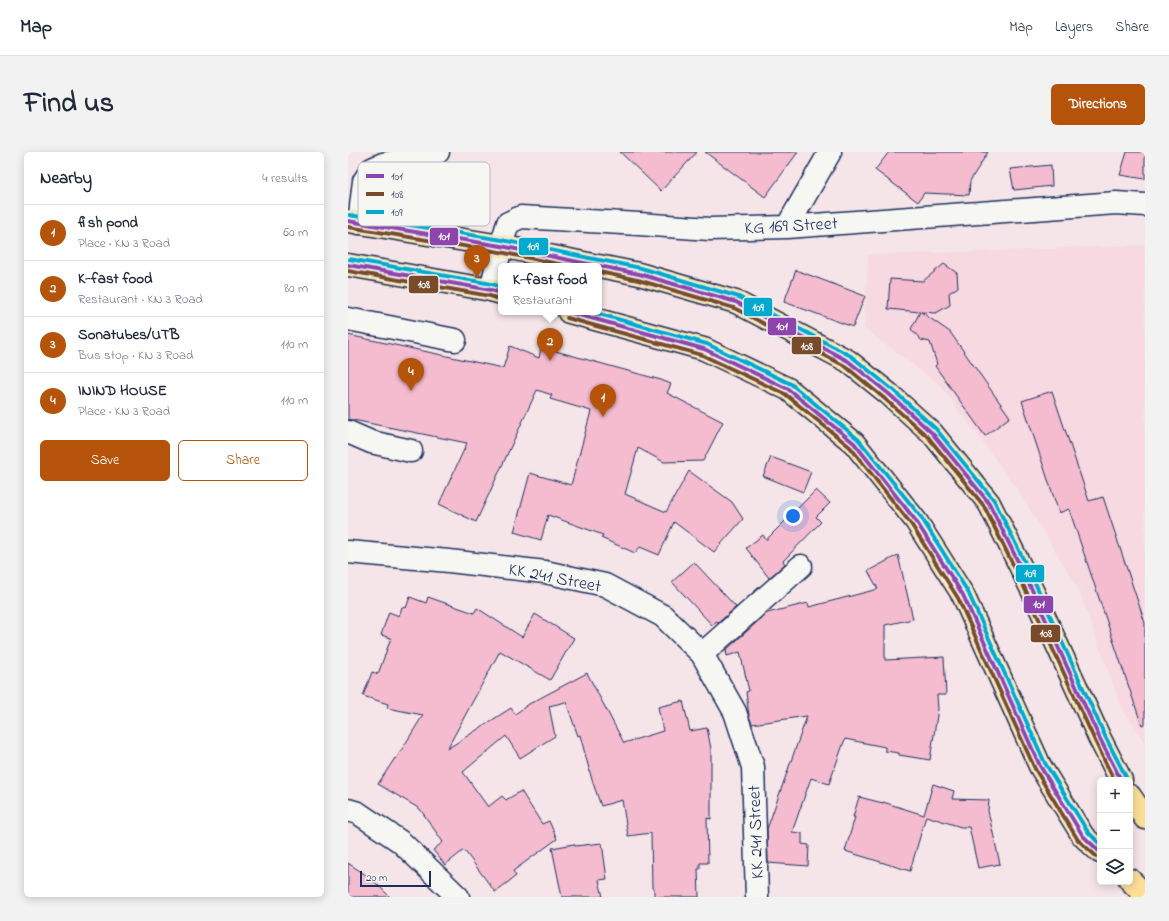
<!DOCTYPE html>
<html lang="en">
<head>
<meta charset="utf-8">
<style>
	body { margin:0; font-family:"Indie Flower",sans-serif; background:#f2f2f3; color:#1f2937 }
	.controls { position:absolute; right:12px; bottom:12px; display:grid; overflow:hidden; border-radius:6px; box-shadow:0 2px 10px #0003 }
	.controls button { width:36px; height:36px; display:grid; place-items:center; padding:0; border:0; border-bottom:1px solid #e0e1e3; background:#fff; color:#1f2937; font:20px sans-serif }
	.scale { position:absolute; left:12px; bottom:10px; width:71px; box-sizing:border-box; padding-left:4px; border:2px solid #1b2f5e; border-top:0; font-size:11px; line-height:14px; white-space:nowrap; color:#1b2f5e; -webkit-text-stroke:3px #f6f6f2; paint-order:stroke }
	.you { position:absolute; left:445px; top:364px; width:14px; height:14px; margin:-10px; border:3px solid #fff; border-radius:50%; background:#1a73e8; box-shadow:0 0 0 6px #1a73e833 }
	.badge { display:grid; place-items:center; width:26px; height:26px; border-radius:50%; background:#b45309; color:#fff; font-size:13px; font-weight:700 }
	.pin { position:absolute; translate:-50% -33px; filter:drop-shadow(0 1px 2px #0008) }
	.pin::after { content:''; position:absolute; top:21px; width:14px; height:12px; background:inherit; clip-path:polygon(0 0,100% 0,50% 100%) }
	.popup { position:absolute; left:150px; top:111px; width:104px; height:52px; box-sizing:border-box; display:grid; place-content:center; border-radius:6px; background:#fff; filter:drop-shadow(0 1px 3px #0005); font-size:13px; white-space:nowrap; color:#747a83 }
	.popup b { font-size:15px; color:#1f2937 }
	.popup::after { content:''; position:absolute; left:50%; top:100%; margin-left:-8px; border:8px solid transparent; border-top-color:#fff }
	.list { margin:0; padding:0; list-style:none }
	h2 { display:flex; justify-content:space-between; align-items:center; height:52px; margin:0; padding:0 16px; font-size:17px }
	h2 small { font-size:13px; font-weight:400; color:#747a83 }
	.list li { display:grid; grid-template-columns:26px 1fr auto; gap:12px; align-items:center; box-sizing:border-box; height:56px; padding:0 16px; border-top:1px solid #e0e1e3 }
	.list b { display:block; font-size:15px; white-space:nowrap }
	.list p { margin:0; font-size:13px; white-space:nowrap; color:#747a83 }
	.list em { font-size:13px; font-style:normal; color:#747a83 }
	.actions { display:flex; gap:8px; padding:12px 16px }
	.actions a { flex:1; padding:9px 0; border:1px solid #b45309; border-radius:6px; text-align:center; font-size:14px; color:#b45309 }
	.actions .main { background:#b45309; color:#fff }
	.icon { flex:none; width:22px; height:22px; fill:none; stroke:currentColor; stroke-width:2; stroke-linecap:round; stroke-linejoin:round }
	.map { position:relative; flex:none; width:797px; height:745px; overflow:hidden; border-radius:6px }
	header { display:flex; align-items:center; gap:24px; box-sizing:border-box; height:56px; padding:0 20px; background:#fff; border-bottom:1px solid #e0e1e3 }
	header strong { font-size:19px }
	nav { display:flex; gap:22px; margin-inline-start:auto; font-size:14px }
	.intro { display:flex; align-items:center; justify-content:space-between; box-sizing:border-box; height:96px; padding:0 24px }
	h1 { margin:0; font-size:28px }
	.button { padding:10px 18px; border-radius:6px; background:#b45309; color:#fff; font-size:14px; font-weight:700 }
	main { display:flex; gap:24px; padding:0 24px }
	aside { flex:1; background:#fff; border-radius:6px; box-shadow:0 2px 10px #0003 }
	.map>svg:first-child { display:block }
	.built { fill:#f6d9e1 }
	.building { fill:#f5bcd0; stroke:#1b2f5e }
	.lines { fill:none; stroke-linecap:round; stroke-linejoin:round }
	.minor-casing { stroke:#1b2f5e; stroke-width:25 }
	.highway-casing { stroke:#1b2f5e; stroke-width:25 }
	.minor { stroke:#f6f6f2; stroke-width:22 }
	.highway { stroke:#fcde96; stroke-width:22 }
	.bus-1-casing { stroke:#f6f6f2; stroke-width:7 }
	.bus-2-casing { stroke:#f6f6f2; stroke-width:7 }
	.bus-3-casing { stroke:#f6f6f2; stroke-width:7 }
	.bus-1 { stroke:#8e44ad; stroke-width:4 }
	.bus-2 { stroke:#7a4b2a; stroke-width:4 }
	.bus-3 { stroke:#00a9ce; stroke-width:4 }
	.labels { text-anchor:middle; stroke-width:3; stroke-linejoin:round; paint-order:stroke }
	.street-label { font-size:18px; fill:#1b2f5e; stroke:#f6f6f2 }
	.key { fill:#f6f6f2; stroke:#b4bac6; stroke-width:1 }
	.key-label { font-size:11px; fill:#1b2f5e }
	.line-badge { stroke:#f6f6f2; stroke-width:1.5 }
	.badge-label { font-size:11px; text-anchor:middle; font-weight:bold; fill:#fff }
</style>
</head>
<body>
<header>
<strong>Map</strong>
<nav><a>Map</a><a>Layers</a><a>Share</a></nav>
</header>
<div class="intro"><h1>Find us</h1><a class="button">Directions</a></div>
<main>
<aside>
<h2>Nearby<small>4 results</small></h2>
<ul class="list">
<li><span class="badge">1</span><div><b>fish pond</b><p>Place · KN 3 Road</p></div><em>60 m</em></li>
<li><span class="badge">2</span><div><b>K-fast food</b><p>Restaurant · KN 3 Road</p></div><em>80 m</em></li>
<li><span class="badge">3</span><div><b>Sonatubes/UTB</b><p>Bus stop · KN 3 Road</p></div><em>110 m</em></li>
<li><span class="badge">4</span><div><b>ININD HOUSE</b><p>Place · KN 3 Road</p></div><em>110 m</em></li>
</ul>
<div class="actions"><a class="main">Save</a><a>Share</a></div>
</aside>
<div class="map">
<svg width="797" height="745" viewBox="0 0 797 745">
	<rect width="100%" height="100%" fill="#f6e5e8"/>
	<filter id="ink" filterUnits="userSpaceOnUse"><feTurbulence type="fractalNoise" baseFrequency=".025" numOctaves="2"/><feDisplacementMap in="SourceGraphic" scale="8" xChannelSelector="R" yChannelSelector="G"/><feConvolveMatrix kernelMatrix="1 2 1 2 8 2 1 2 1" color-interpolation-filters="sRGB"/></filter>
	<g filter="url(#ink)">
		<!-- built -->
		<path class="built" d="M797 93V591L774 556 730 436 670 338 592 233 516 176 520 103 652 99Z"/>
		<!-- building -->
		<path class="building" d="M272 0H349L313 39Z
			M357 0H450L417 45Z
			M541 0H640L622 29 621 43 576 41 570 50 527 18Z
			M779 0H797V27L772 23Z
			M703 13 704 34 666 38 662 17Z
			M596 112 609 121 610 135 601 141 602 153 588 161 573 160 602 180 662 265 637 284 587 214 589 212 582 190 573 188 563 177 572 160 540 157 542 127 575 129Z
			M448 118 517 144 505 175 436 150Z
			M0 183 155 216 162 194 191 206 193 195 313 228 323 232 319 241 375 270 355 309 316 310 290 296 277 342 318 360 341 319 384 350 395 367 366 400 326 370 311 403 292 395 287 401 253 386 255 383 200 363 193 388 166 380 182 321 223 333 243 259 202 247 204 243 189 238 128 370 91 352 119 291 0 267Z
			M704 239 741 349 755 345 797 471V573L794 574 721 357 711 361 674 249Z
			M423 305 463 320 455 340 415 324Z
			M468 338 482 351 468 365 473 370 435 409 437 412 421 426 398 396 415 383 418 388Z
			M550 403 565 467 537 473V508L596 505 598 543H589L590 557 582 608 551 603V601L537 599V595L497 587 481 632 463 626 444 680 454 681V692L461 693 460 714 420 711 419 677 459 564 404 572 401 564 398 540 401 539 392 500 379 504 378 498 419 461 460 451 461 455 530 437 520 419Z
			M346 410 388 455 370 471 369 469 364 473 324 430Z
			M62 445 78 451 80 445 126 461 129 456 174 485 187 462 226 486 202 528 152 499 99 597 163 556 167 562 181 552 239 521 276 591 315 579 310 555 335 549 342 579 359 576 363 597V667L359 666 360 711H352V717H350L351 745H306V736H304L303 681 280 684 274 648 253 654 244 628 232 583 230 584 218 550 201 554 207 584 172 606 158 584 115 620 140 655 154 644 158 648 173 639 194 672 201 669 209 687 165 719 168 724 147 740 116 698 97 713 85 698 95 690 72 657 30 632 47 606 48 607 75 563 39 556 40 552 15 544 24 520 30 522 43 486 33 483 41 460 51 464 54 455 58 456Z
			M585 632 606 639 604 647 641 648 640 659 652 712 630 716 621 675H613L578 664 562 719 497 699 507 665H505L511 645 535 651V650L576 663Z
			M254 691 259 727 251 728 255 745H214L204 696 226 692 227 694Z
			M0 711 24 727 42 745H0Z"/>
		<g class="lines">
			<!-- minor casing -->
			<g class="minor-casing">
				<path id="minor" d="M11 71 16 29 24 17 35 12 90 0
					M439 75 482 0
					M143 138 153 94 160 71 173 65 291 72 362 77 439 75 768 51 797 53
					M0 167 107 188
					M0 280 23 290 63 299
					M0 400 101 409 197 420 257 433 315 464 354 502 387 560 405 615 409 745
					M354 502 453 414
					M0 658 10 661 53 690 110 745"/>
			</g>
			<!-- highway casing -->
			<g class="highway-casing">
				<path id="highway" d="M0 69 153 94 250 114
					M0 113 143 138 153 141
					M251 114 291 122 388 150 500 209 541 242 584 281 641 351 685 440 752 587 773 628
					M221 160 356 197 440 237 506 291 568 369 615 443 692 614 735 684 752 700
					M782 644 797 666
					M782 728 797 743"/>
			</g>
			<!-- minor -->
			<use href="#minor" class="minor"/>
			<!-- highway -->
			<use href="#highway" class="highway"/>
			<!-- bus-1 casing -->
			<g class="bus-1-casing">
				<path id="bus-1" d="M0 69 153 94 250 114
					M0 113 143 138 153 141
					M251 114 291 122 388 150 500 209 541 242 584 281 641 351 685 440 752 587 773 628
					M221 160 356 197 440 237 506 291 568 369 615 443 692 614 735 684 752 700"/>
			</g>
			<!-- bus-2 casing -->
			<g class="bus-2-casing">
				<path id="bus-2" d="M0 75 152 100 220 114
					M0 119 142 144 151 147
					M251 120 290 128 386 156 497 214 537 247 580 285 636 354 680 443 747 589 766 628
					M219 166 354 203 437 242 502 295 563 372 610 446 687 617 730 688 748 704"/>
			</g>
			<!-- bus-3 casing -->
			<g class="bus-3-casing">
				<path id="bus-3" d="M1 63 154 88 251 108
					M1 107 144 132 153 135
					M252 108 293 116 391 145 503 204 545 238 588 277 646 348 690 437 757 584 778 625
					M244 160 359 192 443 232 510 287 573 365 620 440 697 611 740 680 752 692"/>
			</g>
			<!-- bus-1 -->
			<use href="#bus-1" class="bus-1"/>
			<!-- bus-2 -->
			<use href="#bus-2" class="bus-2"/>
			<!-- bus-3 -->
			<use href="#bus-3" class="bus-3"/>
		</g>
	</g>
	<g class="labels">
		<!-- street labels -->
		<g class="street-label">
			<text transform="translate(443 73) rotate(-3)" y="6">KG 169 Street</text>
			<text transform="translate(207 425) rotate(11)" y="6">KK 241 Street</text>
			<text transform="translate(407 680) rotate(-92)" y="6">KK 241 Street</text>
		</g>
	</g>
	<!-- legend -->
	<rect x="10" y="10" width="132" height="64" rx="6" class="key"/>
	<rect x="18" y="22" width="18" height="4" fill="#8e44ad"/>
	<rect x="18" y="40" width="18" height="4" fill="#7a4b2a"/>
	<rect x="18" y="58" width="18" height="4" fill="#00a9ce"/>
	<g class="key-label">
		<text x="43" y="28">101</text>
		<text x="43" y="46">108</text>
		<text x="43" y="64">109</text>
	</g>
	<g class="line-badge">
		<rect x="81" y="75" width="30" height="19" rx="4" fill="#8e44ad"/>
		<rect x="170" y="85" width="31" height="19" rx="4" fill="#00a9ce"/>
		<rect x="60" y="123" width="31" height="19" rx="4" fill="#7a4b2a"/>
		<rect x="395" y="145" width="30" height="20" rx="4" fill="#00a9ce"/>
		<rect x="419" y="165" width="30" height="19" rx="4" fill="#8e44ad"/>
		<rect x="443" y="184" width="31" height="19" rx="4" fill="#7a4b2a"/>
		<rect x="667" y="412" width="30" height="19" rx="4" fill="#00a9ce"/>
		<rect x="675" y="443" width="31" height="19" rx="4" fill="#8e44ad"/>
		<rect x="682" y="472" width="31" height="19" rx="4" fill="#7a4b2a"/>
	</g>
	<g class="badge-label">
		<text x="96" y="88">101</text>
		<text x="185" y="98">109</text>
		<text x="76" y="136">108</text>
		<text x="410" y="159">109</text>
		<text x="434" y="178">101</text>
		<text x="459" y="198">108</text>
		<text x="682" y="425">109</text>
		<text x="691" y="456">101</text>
		<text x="698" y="485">108</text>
	</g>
</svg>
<div class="controls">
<button>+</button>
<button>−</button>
<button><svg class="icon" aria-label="layers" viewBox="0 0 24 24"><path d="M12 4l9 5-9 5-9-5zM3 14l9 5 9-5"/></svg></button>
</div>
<div class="scale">20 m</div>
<div class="you"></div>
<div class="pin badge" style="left:255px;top:265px">1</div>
<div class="pin badge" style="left:202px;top:209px">2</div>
<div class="popup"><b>K-fast food</b>Restaurant</div>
<div class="pin badge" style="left:129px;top:126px">3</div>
<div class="pin badge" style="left:63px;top:239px">4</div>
</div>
</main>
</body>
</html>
